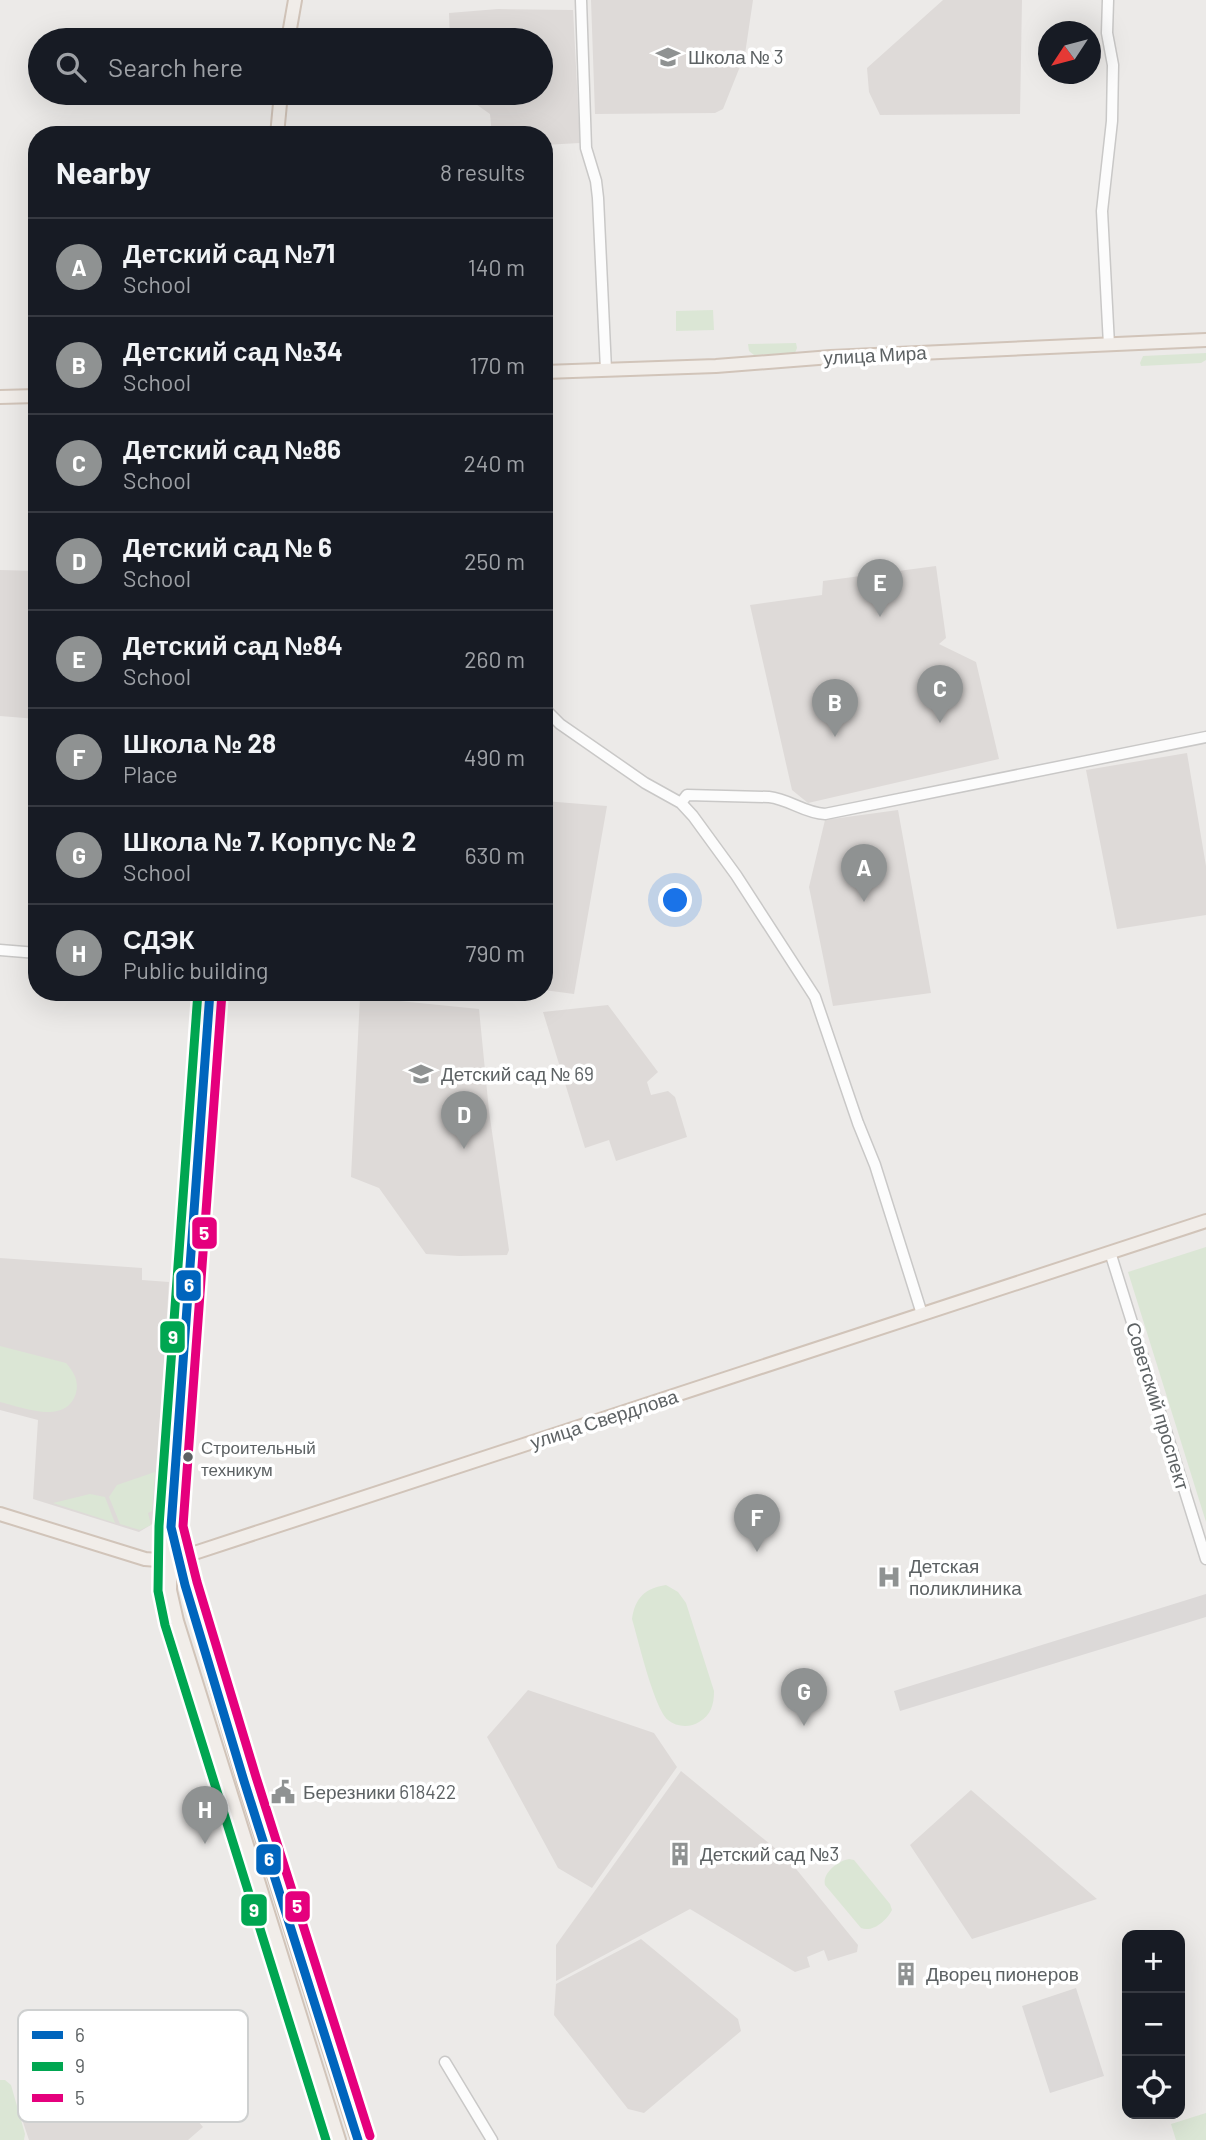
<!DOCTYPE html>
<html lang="en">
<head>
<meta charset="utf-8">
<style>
	body { margin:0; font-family:Barlow,sans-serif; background:#20242c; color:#f1f3f6 }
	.controls { position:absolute; right:21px; bottom:21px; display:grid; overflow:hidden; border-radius:14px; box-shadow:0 7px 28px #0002 }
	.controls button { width:63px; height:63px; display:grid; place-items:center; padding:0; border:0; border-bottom:2px solid #363941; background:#171b24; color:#f1f3f6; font:35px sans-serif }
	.compass { position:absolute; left:1038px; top:21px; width:63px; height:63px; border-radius:50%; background:#171b24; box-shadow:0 7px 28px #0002; rotate:234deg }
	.you { position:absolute; left:676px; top:901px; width:24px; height:24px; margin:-18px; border:5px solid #fff; border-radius:50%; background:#1a73e8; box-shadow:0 0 0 10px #1a73e833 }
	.badge { display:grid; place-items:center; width:46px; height:46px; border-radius:50%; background:#8f9292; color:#fff; font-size:23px; font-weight:700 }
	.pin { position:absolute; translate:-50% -58px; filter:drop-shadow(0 2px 4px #0008) }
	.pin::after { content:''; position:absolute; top:37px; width:24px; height:21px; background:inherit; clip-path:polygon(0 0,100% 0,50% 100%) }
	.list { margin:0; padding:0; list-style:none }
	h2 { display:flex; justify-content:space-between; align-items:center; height:91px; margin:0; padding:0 28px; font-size:30px }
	h2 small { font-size:23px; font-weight:400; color:#9ea1a6 }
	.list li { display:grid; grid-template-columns:46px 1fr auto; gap:21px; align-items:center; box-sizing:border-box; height:98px; padding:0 28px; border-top:2px solid #363941 }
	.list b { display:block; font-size:26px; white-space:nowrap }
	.list p { margin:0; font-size:23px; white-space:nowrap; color:#9ea1a6 }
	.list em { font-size:23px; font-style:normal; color:#9ea1a6 }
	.icon { flex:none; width:38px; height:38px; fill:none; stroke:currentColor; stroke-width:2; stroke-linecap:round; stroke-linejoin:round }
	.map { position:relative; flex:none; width:1206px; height:2140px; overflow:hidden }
	.search { position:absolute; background:#171b24; box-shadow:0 7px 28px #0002; left:28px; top:28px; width:525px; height:77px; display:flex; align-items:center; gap:18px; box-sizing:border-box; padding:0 24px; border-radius:38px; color:#9ea1a6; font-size:26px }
	.panel { position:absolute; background:#171b24; box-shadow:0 7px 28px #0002; left:28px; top:126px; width:525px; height:875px; border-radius:28px }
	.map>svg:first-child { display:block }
	.industrial { fill:#dcd9d8 }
	.education { fill:#dedad8 }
	.green { fill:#dbe6d5 }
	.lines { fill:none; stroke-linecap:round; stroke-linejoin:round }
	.minor-casing { stroke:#c9c8c7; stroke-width:13 }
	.major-casing { stroke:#d1c4b9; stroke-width:16 }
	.minor { stroke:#fcfcfc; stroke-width:10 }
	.major { stroke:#f1ede9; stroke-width:12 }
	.bus-1-casing { stroke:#fff; stroke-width:14 }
	.bus-2-casing { stroke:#fff; stroke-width:14 }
	.bus-3-casing { stroke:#fff; stroke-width:14 }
	.bus-1 { stroke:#0065bd; stroke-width:9 }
	.bus-2 { stroke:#00a651; stroke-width:9 }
	.bus-3 { stroke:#e5007d; stroke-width:9 }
	.bus-dot { fill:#5d6264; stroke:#fff; stroke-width:2.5 }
	.labels { text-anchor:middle; stroke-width:7; stroke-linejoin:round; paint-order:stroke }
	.bus-label { font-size:17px; fill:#5d6264; stroke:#fff; text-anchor:start }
	.poi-label { font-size:19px; fill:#5d6264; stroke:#fff; text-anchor:start }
	.street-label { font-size:19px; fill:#5d6264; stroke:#fff }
	.key { fill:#fff; stroke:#ced0d0; stroke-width:2 }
	.key-label { font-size:19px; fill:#5d6264 }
	.line-badge { stroke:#fff; stroke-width:2.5 }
	.badge-label { font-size:19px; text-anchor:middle; font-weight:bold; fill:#fff }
</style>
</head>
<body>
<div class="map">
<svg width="1206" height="2140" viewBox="0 0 1206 2140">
	<rect width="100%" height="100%" fill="#eceae8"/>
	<!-- industrial -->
	<path class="industrial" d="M1206 1594V1617L900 1711 894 1691Z
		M1076 1988 1104 2076 1050 2093 1022 2006Z"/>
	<!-- education -->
	<path class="education" d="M591 0H753L745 54 723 109 715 113 595 114Z
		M943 0H1022L1020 114 880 115 869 92 867 68Z
		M498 9 573 10 580 143 544 145V135H492L490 114 460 93H541V40H450L449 13Z
		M936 566 946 638 939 644 976 662 999 759 808 803 792 790 750 605 822 595 823 581Z
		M0 570 37 571V719L0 716Z
		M1187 753 1206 866V915L1117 929 1086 770Z
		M544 801 607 806 574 994 544 990Z
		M898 810 931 993 833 1006 809 887 825 820Z
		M360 997 479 1009 489 1111 509 1250 507 1255 459 1256 426 1254 379 1188 351 1177Z
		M608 1005 658 1072 647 1082 651 1095 668 1091 675 1097 687 1137 616 1161 609 1140 585 1148 543 1012Z
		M0 1258 142 1268V1280L169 1282 154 1523 139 1532 33 1499 38 1420 0 1410Z
		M528 1690 654 1733 677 1767 592 1888 558 1868 487 1737Z
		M681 1771 788 1859 858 1945 857 1952 828 1961 824 1950 807 1957 810 1967 795 1972 690 1909 556 1981V1945Z
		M971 1790 1097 1899 972 1939 910 1845Z
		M641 1939 738 2019 741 2031 644 2113 628 2109 554 2015 556 1984Z
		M119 2027 203 2127 188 2140H29L20 2113 21 2108Z"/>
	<!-- green -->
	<path class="green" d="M713 310 714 330 676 331V311Z
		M796 343 797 348 795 353 754 355 749 351 748 344Z
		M1206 353V360L1201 363 1141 366 1140 363 1143 356Z
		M1206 1247V1522L1128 1272Z
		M0 1346 66 1363C74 1372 79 1381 76 1393 66 1426 22 1407 0 1402Z
		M155 1472 152 1511 148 1513 151 1525 140 1530 120 1524 109 1497 117 1485Z
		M90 1494 105 1497 115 1523 53 1503Z
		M666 1585 678 1592 686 1603 714 1691C714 1705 711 1715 699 1722 690 1728 676 1727 668 1720 654 1708 638 1639 632 1619 635 1598 645 1588 666 1585Z
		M849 1859 854 1860 890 1904 892 1910C887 1920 873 1933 861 1928L825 1885C822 1873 838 1861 849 1859Z
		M0 2080H5L11 2085 25 2134 24 2140H0Z
		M1206 2113V2140H1176L1171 2124Z"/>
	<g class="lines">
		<!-- minor casing -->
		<g class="minor-casing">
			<path id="minor" d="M581 0 586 148 596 181 598 198 606 370
				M1108 0 1107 33 1113 65 1112 121 1102 211 1109 345
				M544 708 560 724 645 783 681 803 693 816 736 875 815 997 858 1123 875 1165 922 1314
				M681 803 687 795 769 797C789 799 804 813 825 814L1206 737
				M0 950 37 953
				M1110 1252 1206 1559
				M445 2062 492 2140"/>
		</g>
		<!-- major casing -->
		<g class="major-casing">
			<path id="major" d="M288 40 295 0
				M277 135 281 93
				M544 372 716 366 831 357 1206 340
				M0 397 37 396
				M210 992 171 1527 170 1590 177 1621 339 2140
				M0 1514 145 1559 170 1561 1206 1221
				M177 1551 244 1781 358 2140"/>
		</g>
		<!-- minor -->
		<use href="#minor" class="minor"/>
		<!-- major -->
		<use href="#major" class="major"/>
		<!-- bus-1 casing -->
		<g class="bus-1-casing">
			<path id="bus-1" d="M210 992 171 1527 185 1585 244 1781 358 2140"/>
		</g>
		<!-- bus-2 casing -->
		<g class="bus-2-casing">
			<path id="bus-2" d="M198 992 159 1526 158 1591 165 1625 326 2140"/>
		</g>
		<!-- bus-3 casing -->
		<g class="bus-3-casing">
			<path id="bus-3" d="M222 993 183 1526 197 1582 256 1777 370 2136"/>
		</g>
		<!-- bus-1 -->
		<use href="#bus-1" class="bus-1"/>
		<!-- bus-2 -->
		<use href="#bus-2" class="bus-2"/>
		<!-- bus-3 -->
		<use href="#bus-3" class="bus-3"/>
	</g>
	<!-- icons -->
	<defs>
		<g id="school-bare" transform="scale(1.89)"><path d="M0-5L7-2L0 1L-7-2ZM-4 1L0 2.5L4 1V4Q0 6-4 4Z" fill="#8f9292" stroke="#fff" stroke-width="2.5" paint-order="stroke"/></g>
		<g id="hospital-bare" transform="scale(1.89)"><path d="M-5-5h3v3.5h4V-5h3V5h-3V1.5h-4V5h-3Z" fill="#8f9292" stroke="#fff" stroke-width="2.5" paint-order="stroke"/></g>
		<g id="civic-bare" transform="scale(1.89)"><path d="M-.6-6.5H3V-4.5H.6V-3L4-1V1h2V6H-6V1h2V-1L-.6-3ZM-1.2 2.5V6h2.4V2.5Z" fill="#8f9292" stroke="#fff" stroke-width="2.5" paint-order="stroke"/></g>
		<g id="building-bare" transform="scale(1.89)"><path d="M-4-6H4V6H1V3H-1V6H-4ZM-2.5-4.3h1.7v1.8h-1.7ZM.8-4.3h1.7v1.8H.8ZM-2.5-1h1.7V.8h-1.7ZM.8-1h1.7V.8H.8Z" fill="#8f9292" stroke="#fff" stroke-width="2.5" paint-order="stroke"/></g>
	</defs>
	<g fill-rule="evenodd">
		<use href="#school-bare" x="668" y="57"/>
		<use href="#school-bare" x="421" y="1074"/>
		<use href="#hospital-bare" x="889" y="1577"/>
		<use href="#civic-bare" x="283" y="1792"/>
		<use href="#building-bare" x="680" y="1854"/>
		<use href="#building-bare" x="906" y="1974"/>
	</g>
	<!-- markers -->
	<circle class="bus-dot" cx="188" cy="1457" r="6"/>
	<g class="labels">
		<!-- bus labels -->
		<g class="bus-label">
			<text x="201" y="1454">Строительный<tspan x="201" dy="22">техникум</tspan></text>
		</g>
		<!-- poi labels -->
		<g class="poi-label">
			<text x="688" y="64">Школа № 3</text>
			<text x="441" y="1081">Детский сад № 69</text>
			<text x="909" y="1573">Детская<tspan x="909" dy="22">поликлиника</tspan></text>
			<text x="303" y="1799">Березники 618422</text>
			<text x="700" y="1861">Детский сад №3</text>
			<text x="926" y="1981">Дворец пионеров</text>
		</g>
		<!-- street labels -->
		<g class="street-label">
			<text transform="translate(875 355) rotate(-3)" y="7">улица Мира</text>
			<text transform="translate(1158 1406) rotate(73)" y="7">Советский проспект</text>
			<text transform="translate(604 1419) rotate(-18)" y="7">улица Свердлова</text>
		</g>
	</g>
	<!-- legend -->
	<rect x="18" y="2010" width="230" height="112" rx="10" class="key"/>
	<rect x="32" y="2031" width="31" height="8" fill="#0065bd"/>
	<rect x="32" y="2062" width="31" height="9" fill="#00a651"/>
	<rect x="32" y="2094" width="31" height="8" fill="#e5007d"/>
	<g class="key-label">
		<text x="75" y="2042">6</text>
		<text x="75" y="2073">9</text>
		<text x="75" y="2105">5</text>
	</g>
	<g class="line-badge">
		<rect x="191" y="1216" width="27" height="34" rx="7" fill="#e5007d"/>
		<rect x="175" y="1269" width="27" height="33" rx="7" fill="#0065bd"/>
		<rect x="159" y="1320" width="27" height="34" rx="7" fill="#00a651"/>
		<rect x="255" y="1843" width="27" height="33" rx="7" fill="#0065bd"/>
		<rect x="284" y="1890" width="27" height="33" rx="7" fill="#e5007d"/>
		<rect x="240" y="1893" width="28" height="34" rx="7" fill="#00a651"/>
	</g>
	<g class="badge-label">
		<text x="204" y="1240">5</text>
		<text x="189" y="1292">6</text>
		<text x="173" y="1344">9</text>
		<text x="269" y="1866">6</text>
		<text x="297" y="1913">5</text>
		<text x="254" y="1917">9</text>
	</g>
</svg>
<div class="controls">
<button>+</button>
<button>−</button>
<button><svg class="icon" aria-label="locate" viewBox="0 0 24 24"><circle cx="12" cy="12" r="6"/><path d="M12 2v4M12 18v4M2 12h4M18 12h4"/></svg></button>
</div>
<svg class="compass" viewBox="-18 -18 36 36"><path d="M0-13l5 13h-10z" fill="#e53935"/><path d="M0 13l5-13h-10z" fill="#9ea1a6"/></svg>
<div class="you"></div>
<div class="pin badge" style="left:864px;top:902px">A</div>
<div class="pin badge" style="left:835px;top:737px">B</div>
<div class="pin badge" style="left:940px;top:723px">C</div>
<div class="pin badge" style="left:464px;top:1149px">D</div>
<div class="pin badge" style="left:880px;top:617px">E</div>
<div class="pin badge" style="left:757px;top:1552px">F</div>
<div class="pin badge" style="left:804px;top:1726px">G</div>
<div class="pin badge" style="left:205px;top:1844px">H</div>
<div class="search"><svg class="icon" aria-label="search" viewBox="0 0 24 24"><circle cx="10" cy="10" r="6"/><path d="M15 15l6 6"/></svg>Search here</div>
<section class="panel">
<h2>Nearby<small>8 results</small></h2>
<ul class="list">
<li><span class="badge">A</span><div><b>Детский сад №71</b><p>School</p></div><em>140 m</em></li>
<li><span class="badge">B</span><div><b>Детский сад №34</b><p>School</p></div><em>170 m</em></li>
<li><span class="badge">C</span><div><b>Детский сад №86</b><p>School</p></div><em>240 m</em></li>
<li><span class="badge">D</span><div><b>Детский сад № 6</b><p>School</p></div><em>250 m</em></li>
<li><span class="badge">E</span><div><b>Детский сад №84</b><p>School</p></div><em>260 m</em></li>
<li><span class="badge">F</span><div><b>Школа № 28</b><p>Place</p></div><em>490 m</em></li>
<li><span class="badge">G</span><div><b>Школа № 7. Корпус № 2</b><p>School</p></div><em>630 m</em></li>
<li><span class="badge">H</span><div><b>СДЭК</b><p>Public building</p></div><em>790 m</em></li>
</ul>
</section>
</div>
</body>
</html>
